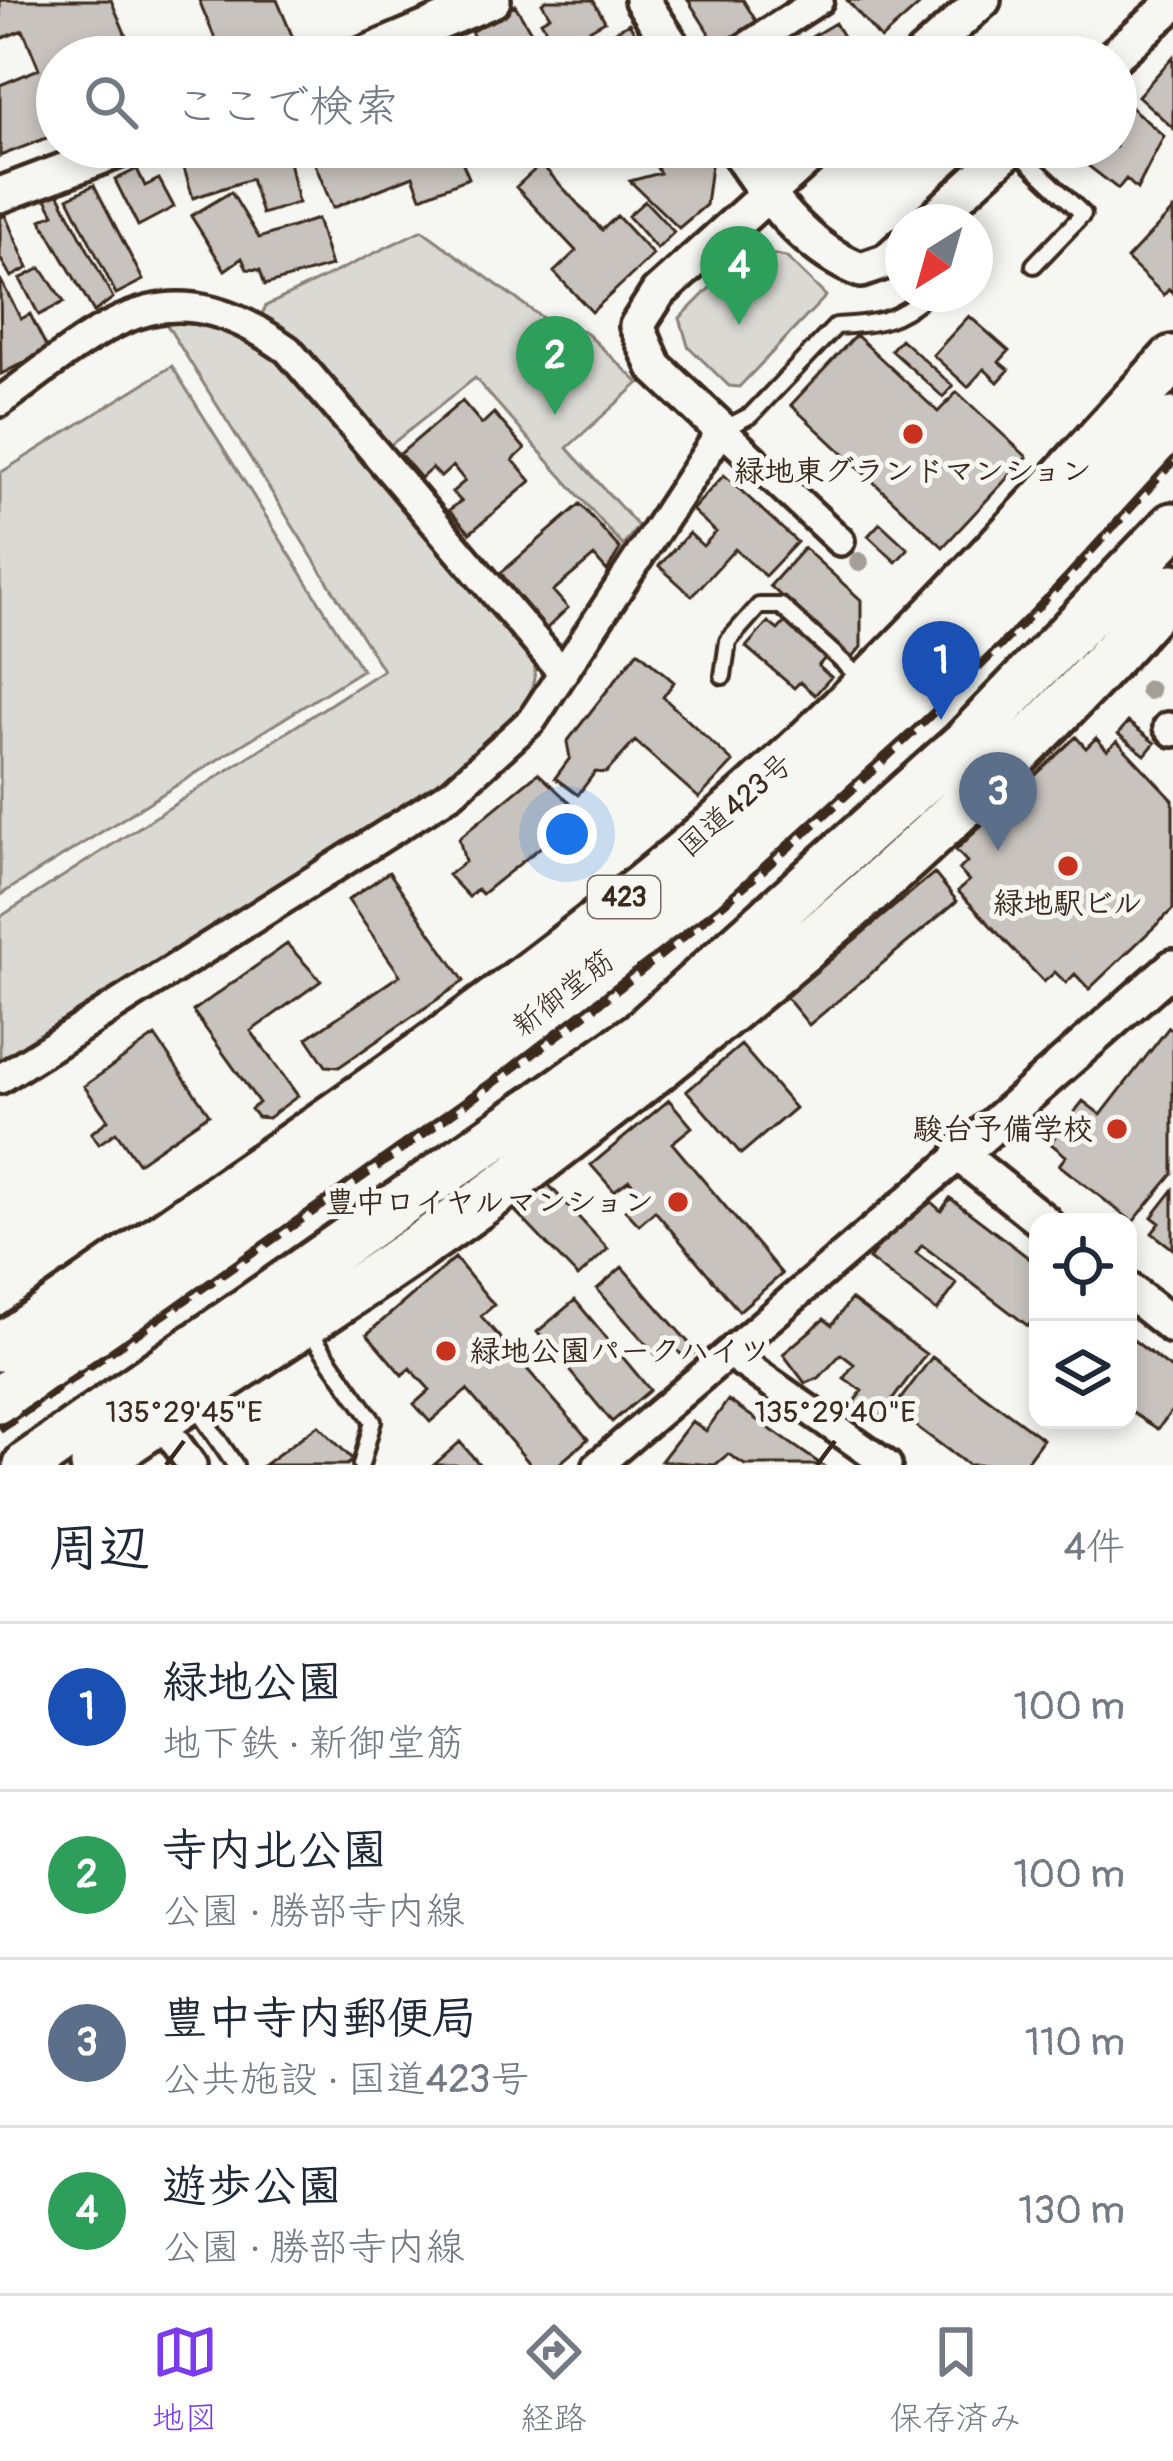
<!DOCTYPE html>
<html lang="ja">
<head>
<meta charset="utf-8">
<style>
	body { margin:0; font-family:Pangolin,"Klee One",sans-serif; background:#f6f6f7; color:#1f2937 }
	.controls { position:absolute; right:36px; bottom:36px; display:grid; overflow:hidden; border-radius:24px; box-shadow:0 6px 18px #0003 }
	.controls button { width:108px; height:108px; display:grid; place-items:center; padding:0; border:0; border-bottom:3px solid #e0e1e3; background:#fff; color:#1f2937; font:60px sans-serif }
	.compass { position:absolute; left:885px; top:204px; width:108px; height:108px; border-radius:50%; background:#fff; box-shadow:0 6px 18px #0003; rotate:217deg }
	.you { position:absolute; left:567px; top:834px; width:42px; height:42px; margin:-30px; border:9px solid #fff; border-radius:50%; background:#1a73e8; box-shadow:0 0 0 18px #1a73e833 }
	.badge { display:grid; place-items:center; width:78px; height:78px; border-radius:50%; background:#7c3aed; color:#fff; font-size:39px; font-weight:700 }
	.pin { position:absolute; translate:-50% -99px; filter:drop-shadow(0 3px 6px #0008) }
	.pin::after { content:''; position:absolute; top:63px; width:42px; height:36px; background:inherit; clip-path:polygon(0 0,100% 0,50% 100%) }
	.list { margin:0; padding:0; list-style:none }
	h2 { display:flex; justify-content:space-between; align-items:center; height:156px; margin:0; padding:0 48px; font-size:51px }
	h2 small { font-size:39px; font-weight:400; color:#747a83 }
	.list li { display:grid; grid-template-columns:78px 1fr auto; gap:36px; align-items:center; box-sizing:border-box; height:168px; padding:0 48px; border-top:3px solid #e0e1e3 }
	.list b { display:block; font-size:45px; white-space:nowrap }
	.list p { margin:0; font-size:39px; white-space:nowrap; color:#747a83 }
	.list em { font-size:39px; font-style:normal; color:#747a83 }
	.icon { flex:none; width:66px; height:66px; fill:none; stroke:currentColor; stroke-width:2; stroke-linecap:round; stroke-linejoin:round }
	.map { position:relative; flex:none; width:1173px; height:1465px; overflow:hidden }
	.search { position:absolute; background:#fff; box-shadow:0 6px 18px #0003; left:36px; right:36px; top:36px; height:132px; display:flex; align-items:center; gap:30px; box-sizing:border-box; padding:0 42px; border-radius:66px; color:#747a83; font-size:45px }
	.sheet { height:828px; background:#fff }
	nav { display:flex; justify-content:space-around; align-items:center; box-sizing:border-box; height:168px; border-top:3px solid #e0e1e3; background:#fff; font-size:33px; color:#747a83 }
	nav a { display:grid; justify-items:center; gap:6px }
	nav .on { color:#7c3aed }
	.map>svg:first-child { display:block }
	.green { fill:#dad9d3; stroke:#8a8278; stroke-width:3 }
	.building { fill:#c8c3be; stroke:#3b2a1e; stroke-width:3 }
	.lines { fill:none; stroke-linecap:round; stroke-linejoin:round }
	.service-casing { stroke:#3b2a1e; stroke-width:22 }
	.minor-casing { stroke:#3b2a1e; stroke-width:36 }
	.tertiary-casing { stroke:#3b2a1e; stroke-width:42 }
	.trunk-casing { stroke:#3b2a1e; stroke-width:54 }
	.service { stroke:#f6f6f2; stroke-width:14 }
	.minor { stroke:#f6f6f2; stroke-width:27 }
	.tertiary { stroke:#f6f6f2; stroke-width:33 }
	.trunk { stroke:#f6f6f2; stroke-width:45 }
	.rail { stroke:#3b2a1e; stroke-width:8; stroke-dasharray:18 9; stroke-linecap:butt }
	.tree { fill:#a59e96 }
	.ticks { fill:none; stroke:#3b2a1e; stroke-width:4.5 }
	.poi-dot { fill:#c8321e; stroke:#f6f6f2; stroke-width:4.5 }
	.labels { text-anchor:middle; stroke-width:10; stroke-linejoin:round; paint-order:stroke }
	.shield { fill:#f6f6f2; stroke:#73675e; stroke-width:3 }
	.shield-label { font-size:27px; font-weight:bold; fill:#3b2a1e }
	.poi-label { font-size:30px; font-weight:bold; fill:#3b2a1e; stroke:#f6f6f2 }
	.street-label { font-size:30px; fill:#3b2a1e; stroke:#f6f6f2 }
	.ticks-label { font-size:30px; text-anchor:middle; fill:#3b2a1e; stroke:#f6f6f2; stroke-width:10; stroke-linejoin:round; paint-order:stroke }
</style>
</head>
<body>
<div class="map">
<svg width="1173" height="1465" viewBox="0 0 1173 1465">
	<rect width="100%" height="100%" fill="#f6f6f2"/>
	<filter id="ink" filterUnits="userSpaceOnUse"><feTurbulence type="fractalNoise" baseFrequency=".00833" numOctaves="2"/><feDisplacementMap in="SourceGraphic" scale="24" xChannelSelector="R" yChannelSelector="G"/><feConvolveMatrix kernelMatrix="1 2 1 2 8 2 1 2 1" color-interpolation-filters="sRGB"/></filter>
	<g filter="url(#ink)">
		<!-- green -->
		<path class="green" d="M422 230 552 325 584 331 639 383 567 448 638 526 623 546 475 378 388 447 258 322 266 306Z
			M758 252 786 257 826 296 739 387 729 386 688 346 680 318 743 255Z
			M165 322 228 327 275 357 535 664C537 716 482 749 445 780L0 1067V917L383 670Z
			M172 366 362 670 0 895V473Z"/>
		<!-- building -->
		<path class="building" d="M0 0H111L135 57H57V134L0 156V85L39 69 23 30 0 39Z
			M199 0H277L296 45 267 57H211L220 51Z
			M546 0H593L605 21 557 48 541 21 550 16 542 3Z
			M688 0H743L758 24 719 49Z
			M847 0H925L881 39Z
			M515 5 546 57H515L510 50 486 57 471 32Z
			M629 23 649 57H573Z
			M835 23 855 57H778Z
			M457 35 465 57H417L415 52Z
			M1173 57V128L1138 96Z
			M1126 103 1164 136 1137 189 1126 179 1118 189 1064 147H1116V114Z
			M204 147H286L298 203 262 214 251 179 193 198 180 155Z
			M308 147H456L469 178 421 197 413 176 333 208Z
			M645 147H700L711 166 706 205 679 228 630 181 660 173Z
			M541 164 602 230 617 216 653 255 592 312 554 272 576 251 516 187Z
			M137 169 145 186 159 179 174 207 138 226 115 180Z
			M94 185 143 280 116 294 68 198Z
			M57 191 113 298 94 312 41 220 54 214 45 197Z
			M231 192 259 238 317 219 331 266 265 285 260 270 247 269 242 258 225 270 191 216Z
			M645 201 674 232 657 249 628 216Z
			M1173 210V293L1169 289 1164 295 1127 259Z
			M5 215 28 268 11 277 0 258V218Z
			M41 268 64 302 39 315 20 279Z
			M0 279 21 319 30 314 48 350 1 374Z
			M969 316 1009 351 999 362 1009 370 998 382 984 369 968 387 933 355Z
			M856 335 938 412 957 392 1027 457 943 547 791 405Z
			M901 339 953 386 943 397 891 350Z
			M462 401 482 424 494 413 525 449 513 460 531 481 470 533 449 510 461 501 452 492 465 481 453 466 441 477 432 468 421 478 400 454Z
			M724 475 797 542 765 576 735 549 692 596 659 566 689 533 703 546 716 532 692 510Z
			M580 504 620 549 607 571 594 556 553 591 568 608 544 631 501 573Z
			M880 523 908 549 896 562 868 536Z
			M804 548 861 600V647L851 659 770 586Z
			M786 621 827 656 818 666 831 677 815 695 800 682 794 688 746 647 768 622 778 630Z
			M638 651 674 682 663 697 733 762 699 798 635 741 606 773 595 772 578 795 555 778 570 758 567 742Z
			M1128 722 1155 743 1145 755 1118 734Z
			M1076 737 1086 748 1096 738 1107 750 1117 741 1173 800V909L1089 989 1075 974 1066 983 1055 972 1044 982 958 891 969 881 959 870 967 862 956 850Z
			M538 773 582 814 482 894 477 889 469 897 448 875 465 862 459 838Z
			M389 872 464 981 339 1067 326 1066 307 1038 400 975 348 900Z
			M934 873 957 901 809 1025 786 997Z
			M287 944 321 981 251 1031 298 1096 268 1118 257 1117 251 1109 259 1103 193 1011Z
			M1169 1027 1173 1031V1174L1133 1222 1059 1165 1066 1156 1050 1143 1083 1101 1101 1115Z
			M155 1036 209 1114 138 1163 116 1132 99 1144 91 1133 108 1120 84 1086Z
			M741 1045 795 1108 741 1154 687 1091Z
			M669 1100 692 1127 672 1143 782 1274 739 1311 655 1211 639 1225 625 1210 642 1195 629 1180 614 1191 591 1165Z
			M547 1183 608 1249 578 1277 516 1212Z
			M1173 1190V1249L1152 1233 1160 1223 1152 1217Z
			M950 1198 1038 1265V1313L1028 1326 922 1245 916 1253 957 1284 937 1311 869 1259 889 1233 931 1202 941 1211Z
			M455 1258 494 1305 481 1316 588 1439 558 1465H531L467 1390 430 1422 414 1404 430 1390 410 1368 402 1375 367 1334Z
			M622 1267 696 1351 686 1360 666 1337 656 1355 597 1289Z
			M851 1299 926 1354 877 1421 853 1403 862 1391 844 1378 854 1364 841 1354 819 1378 805 1383 783 1354 824 1319 832 1325Z
			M575 1300 650 1390 612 1422 537 1332Z
			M1128 1336 1173 1370V1409L1158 1429 1128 1410Z
			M932 1357 1043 1439 1024 1465H968L893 1409Z
			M728 1400 822 1465H745L728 1454 715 1465 661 1461 692 1421 706 1431Z
			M318 1425 353 1460 347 1465H264Z
			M460 1442 480 1465H434Z"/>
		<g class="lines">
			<!-- service casing -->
			<g class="service-casing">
				<path id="service" d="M1013 147 1083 214 1034 265
					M722 430 751 415 836 326C875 324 897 322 927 294
					M723 676 728 641 759 606H781L865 682
					M309 1331 373 1421 361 1465
					M193 1403 235 1465"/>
			</g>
			<!-- minor casing -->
			<g class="minor-casing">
				<path id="minor" d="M731 57 819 0
					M0 402C104 326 164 261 288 350L561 671
					M1168 727 1173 732
					M0 1079 453 792 532 720 722 430 840 541
					M730 1354 887 1465
					M159 1420 192 1465
					M598 1465 960 1155"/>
			</g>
			<!-- tertiary casing -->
			<g class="tertiary-casing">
				<path id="tertiary" d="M642 0 679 57
					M358 57 493 0
					M920 57 983 0
					M1113 57 1173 4
					M735 147C766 195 806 250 861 270L887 261 903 246
					M0 195 127 147
					M930 222 1012 147
					M722 430 655 367 637 326 658 293 820 147
					M1044 1222 960 1155 1173 967
					M1128 1290 1173 1326"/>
			</g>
			<!-- trunk casing -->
			<g class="trunk-casing">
				<path id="trunk" d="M0 1348C241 1179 493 1017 717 825 882 683 1026 519 1173 359
					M0 1399 485 1054 702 887 916 692 1028 580 1173 421
					M27 1465 640 1035 964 744 1173 526
					M94 1465C242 1361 399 1267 543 1157 764 989 992 797 1173 587"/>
			</g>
			<!-- service -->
			<use href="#service" class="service"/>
			<!-- minor -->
			<use href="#minor" class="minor"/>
			<!-- tertiary -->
			<use href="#tertiary" class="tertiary"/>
			<!-- trunk -->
			<use href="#trunk" class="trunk"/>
			<!-- rail -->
			<path class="rail" d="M0 1430C207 1282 421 1144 621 987 822 831 1003 651 1173 462"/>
		</g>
		<!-- trees -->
		<g class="tree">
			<circle cx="859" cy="562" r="10"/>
			<circle cx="1149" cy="690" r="10"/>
		</g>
	</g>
	<!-- ticks -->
	<path class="ticks" d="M166 1465 184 1441M817 1465 835 1441"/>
	<!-- markers -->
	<g class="poi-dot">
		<circle cx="913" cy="434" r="12"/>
		<circle cx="1068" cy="866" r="12"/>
		<circle cx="1117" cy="1129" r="12"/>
		<circle cx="678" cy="1202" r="12"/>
		<circle cx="446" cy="1351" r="12"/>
	</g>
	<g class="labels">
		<!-- shield labels -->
		<rect class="shield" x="588" y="876" width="72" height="42" rx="9"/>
		<g class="shield-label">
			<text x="624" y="906">423</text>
		</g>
		<!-- poi labels -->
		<g class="poi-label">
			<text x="913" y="481">緑地東グランドマンション</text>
			<text x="1068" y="913">緑地駅ビル</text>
			<text x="1093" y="1139" text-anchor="end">駿台予備学校</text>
			<text x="654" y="1212" text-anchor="end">豊中ロイヤルマンション</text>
			<text x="470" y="1361" text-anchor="start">緑地公園パークハイツ</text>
		</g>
		<!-- street labels -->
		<g class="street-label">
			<text transform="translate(735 805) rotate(-41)" y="10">国道423号</text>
			<text transform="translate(563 993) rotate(-38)" y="10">新御堂筋</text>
		</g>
	</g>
	<g class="ticks-label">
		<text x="184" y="1422">135°29'45"E</text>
		<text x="835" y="1422">135°29'40"E</text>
	</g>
</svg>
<div class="controls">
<button><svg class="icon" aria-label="locate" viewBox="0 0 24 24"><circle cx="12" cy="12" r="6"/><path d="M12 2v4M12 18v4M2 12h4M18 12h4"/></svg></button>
<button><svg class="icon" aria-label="layers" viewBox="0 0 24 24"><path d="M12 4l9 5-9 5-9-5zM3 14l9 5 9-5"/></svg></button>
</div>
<svg class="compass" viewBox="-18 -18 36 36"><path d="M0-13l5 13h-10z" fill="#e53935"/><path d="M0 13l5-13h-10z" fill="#747a83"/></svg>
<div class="you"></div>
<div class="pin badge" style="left:941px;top:720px;background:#1a4fb4">1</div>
<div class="pin badge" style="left:555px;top:415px;background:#2e9e5b">2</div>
<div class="pin badge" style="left:998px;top:851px;background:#5c6f8a">3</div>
<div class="pin badge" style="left:739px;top:325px;background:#2e9e5b">4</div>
<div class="search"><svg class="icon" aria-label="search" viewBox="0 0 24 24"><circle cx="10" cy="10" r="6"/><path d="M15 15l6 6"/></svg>ここで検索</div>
</div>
<section class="sheet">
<h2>周辺<small>4件</small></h2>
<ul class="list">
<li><span class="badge" style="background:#1a4fb4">1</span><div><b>緑地公園</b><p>地下鉄 · 新御堂筋</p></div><em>100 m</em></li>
<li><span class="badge" style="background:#2e9e5b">2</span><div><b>寺内北公園</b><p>公園 · 勝部寺内線</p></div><em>100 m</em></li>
<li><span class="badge" style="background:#5c6f8a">3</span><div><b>豊中寺内郵便局</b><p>公共施設 · 国道423号</p></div><em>110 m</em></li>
<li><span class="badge" style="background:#2e9e5b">4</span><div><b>遊歩公園</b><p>公園 · 勝部寺内線</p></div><em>130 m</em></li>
</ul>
</section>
<nav>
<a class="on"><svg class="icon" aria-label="map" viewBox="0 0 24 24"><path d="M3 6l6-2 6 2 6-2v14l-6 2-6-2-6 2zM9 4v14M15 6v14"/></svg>地図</a>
<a><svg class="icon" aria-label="directions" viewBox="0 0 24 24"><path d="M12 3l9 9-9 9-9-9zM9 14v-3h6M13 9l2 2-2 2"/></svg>経路</a>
<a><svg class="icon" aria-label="saved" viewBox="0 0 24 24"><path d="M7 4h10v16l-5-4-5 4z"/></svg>保存済み</a>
</nav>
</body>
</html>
